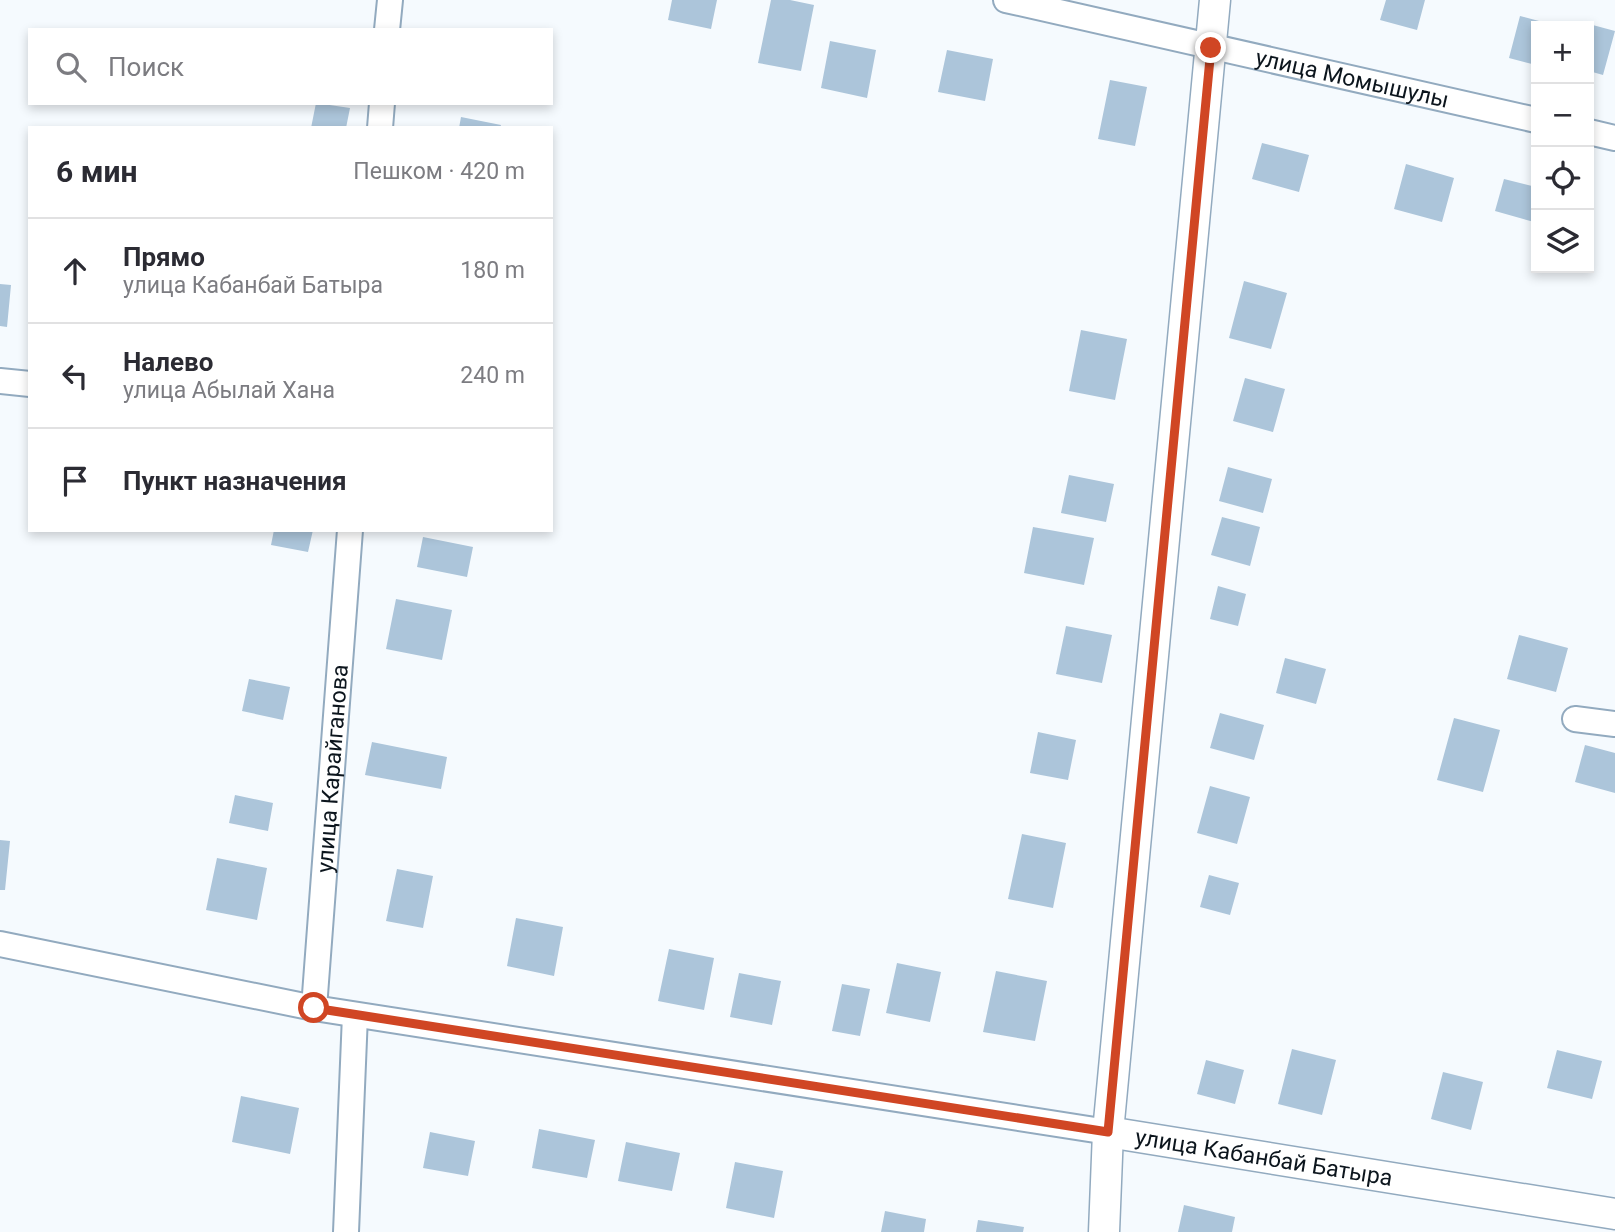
<!DOCTYPE html>
<html lang="ru">
<head>
<meta charset="utf-8">
<style>
	body { margin:0; font-family:Roboto,sans-serif; background:#f7f7f7; color:#2b2b33 }
	.controls { position:absolute; right:21px; top:21px; display:grid; overflow:hidden; border-radius:0px; box-shadow:0 4px 10px #0003 }
	.controls button { width:63px; height:63px; display:grid; place-items:center; padding:0; border:0; border-bottom:2px solid #e1e1e2; background:#fff; color:#2b2b33; font:35px sans-serif }
	.stop { position:absolute; width:21px; height:21px; margin:-16px; border:5px solid #d04624; border-radius:50%; background:#fff }
	.stop.end { background:#d04624; border-color:#fff; box-shadow:0 2px 7px #0008 }
	.list { margin:0; padding:0; list-style:none }
	h2 { display:flex; justify-content:space-between; align-items:center; height:91px; margin:0; padding:0 28px; font-size:30px }
	h2 small { font-size:23px; font-weight:400; color:#7c7c81 }
	.list li { display:grid; grid-template-columns:46px 1fr auto; gap:21px; align-items:center; box-sizing:border-box; height:105px; padding:0 28px; border-top:2px solid #e1e1e2 }
	.list b { display:block; font-size:26px; white-space:nowrap }
	.list p { margin:0; font-size:23px; white-space:nowrap; color:#7c7c81 }
	.list em { font-size:23px; font-style:normal; color:#7c7c81 }
	.icon { flex:none; width:38px; height:38px; fill:none; stroke:currentColor; stroke-width:2; stroke-linecap:round; stroke-linejoin:round }
	.map { position:relative; flex:none; width:1615px; height:1232px; overflow:hidden }
	.search { position:absolute; background:#fff; box-shadow:0 4px 10px #0003; left:28px; top:28px; width:525px; height:77px; display:flex; align-items:center; gap:18px; box-sizing:border-box; padding:0 24px; border-radius:0px; color:#7c7c81; font-size:26px }
	.panel { position:absolute; background:#fff; box-shadow:0 4px 10px #0003; left:28px; top:126px; width:525px; height:406px; border-radius:0px }
	.map>svg:first-child { display:block }
	.building { fill:#acc5da }
	.lines { fill:none; stroke-linecap:round; stroke-linejoin:round }
	.minor-casing { stroke:#92aabf; stroke-width:28 }
	.tertiary-casing { stroke:#92aabf; stroke-width:33 }
	.minor { stroke:#fff; stroke-width:24 }
	.tertiary { stroke:#fff; stroke-width:30 }
	.route { stroke:#d04624; stroke-width:9 }
	.labels { text-anchor:middle; stroke-width:5; stroke-linejoin:round; paint-order:stroke }
	.street-label { font-size:23px; fill:#0c151d; stroke:#fff }
</style>
</head>
<body>
<div class="map">
<svg width="1615" height="1232" viewBox="0 0 1615 1232">
	<rect width="100%" height="100%" fill="#f5fafe"/>
	<!-- building -->
	<path class="building" d="M672 0H717L711 29 668 20Z
		M771 0H790L814 5 801 71 758 63Z
		M1386 0H1425L1417 30 1380 20Z
		M1520 16 1554 25 1536 26V65L1509 58Z
		M1589 24 1615 31 1603 75 1589 71Z
		M830 41 876 50 867 98 821 88Z
		M947 50 993 59 985 101 938 92Z
		M1110 80 1147 87 1135 146 1098 139Z
		M316 103 350 108 346 128H311Z
		M461 117 501 125 500 128H459Z
		M1262 143 1309 155 1299 192 1252 179Z
		M1406 164 1454 178 1442 222 1394 209Z
		M1504 179 1536 187 1534 222 1495 211Z
		M1244 281 1287 293 1271 349 1229 338Z
		M0 284 11 285 7 327 0 326Z
		M1081 330 1127 339 1115 400 1069 391Z
		M1245 378 1285 389 1273 432 1233 421Z
		M1228 467 1272 479 1263 513 1219 501Z
		M1069 475 1114 484 1106 522 1061 513Z
		M1222 517 1260 527 1250 566 1211 555Z
		M1033 527 1094 538 1084 585 1024 573Z
		M274 530H313L308 552 271 545Z
		M423 537 473 547 467 577 417 567Z
		M1218 586 1246 594 1238 626 1210 619Z
		M396 599 452 610 442 660 386 649Z
		M1066 626 1112 635 1102 683 1056 674Z
		M1519 635 1568 648 1556 692 1507 679Z
		M1285 658 1326 669 1316 704 1276 693Z
		M249 679 290 687 283 720 242 711Z
		M1220 713 1264 725 1254 760 1210 748Z
		M1454 718 1500 730 1483 792 1437 780Z
		M1038 732 1076 740 1068 780 1030 773Z
		M372 742 447 757 441 789 365 775Z
		M1585 745 1615 753V793L1575 782Z
		M1210 786 1250 797 1237 844 1197 833Z
		M235 795 273 803 268 831 229 823Z
		M1022 834 1066 843 1053 908 1008 899Z
		M0 840 10 841 5 890H0Z
		M217 858 267 868 257 920 206 910Z
		M397 869 433 876 423 928 386 921Z
		M1209 875 1239 883 1230 915 1200 907Z
		M516 918 563 927 554 976 507 966Z
		M669 949 714 958 704 1010 658 1001Z
		M897 963 941 972 930 1022 886 1013Z
		M996 971 1047 981 1035 1041 983 1032Z
		M739 973 781 981 772 1025 730 1017Z
		M842 984 870 989 860 1036 832 1031Z
		M1292 1049 1336 1060 1322 1115 1278 1104Z
		M1557 1050 1602 1061 1592 1099 1547 1088Z
		M1206 1060 1244 1070 1235 1104 1197 1094Z
		M1443 1072 1483 1082 1471 1130 1431 1119Z
		M241 1096 299 1108 290 1154 232 1142Z
		M539 1129 595 1140 587 1178 532 1168Z
		M430 1132 475 1141 468 1176 423 1168Z
		M626 1142 680 1153 672 1191 618 1181Z
		M735 1162 783 1171 774 1218 726 1208Z
		M1184 1205 1235 1217 1232 1232H1178Z
		M885 1211 926 1219 924 1232H881Z
		M978 1220 1024 1227 1023 1232H976Z"/>
	<g class="lines">
		<!-- minor casing -->
		<g class="minor-casing">
			<g id="minor">
				<path id="s1" d="M1006 0 1536 120"/>
				<path d="M387 30 390 0"/>
				<path d="M380 128 382 103"/>
				<path d="M1589 132 1615 138"/>
				<path d="M0 381 30 384"/>
				<path d="M1575 719 1615 724"/>
				<path d="M0 944 314 1008 1108 1132"/>
				<path id="s2" d="M314 1008 350 530"/>
				<path d="M346 1232 355 1015"/>
			</g>
		</g>
		<!-- tertiary casing -->
		<g class="tertiary-casing">
			<g id="tertiary">
				<path id="s3" d="M1108 1132 1615 1214"/>
				<path d="M1104 1232 1108 1132 1215 0"/>
			</g>
		</g>
		<!-- minor -->
		<use href="#minor" class="minor"/>
		<!-- tertiary -->
		<use href="#tertiary" class="tertiary"/>
	</g>
	<g class="lines">
		<!-- route -->
		<path class="route" d="M314 1008 1108 1132 1211 48"/>
	</g>
	<g class="labels">
		<!-- street labels -->
		<g class="street-label">
			<text dy="8" stroke="none"><textPath href="#s1" startOffset="355">улица Момышулы</textPath></text>
			<text dy="8" stroke="none"><textPath href="#s2" startOffset="240">улица Карайганова</textPath></text>
			<text dy="8" stroke="none"><textPath href="#s3" startOffset="158">улица Кабанбай Батыра</textPath></text>
		</g>
	</g>
</svg>
<div class="controls">
<button>+</button>
<button>−</button>
<button><svg class="icon" aria-label="locate" viewBox="0 0 24 24"><circle cx="12" cy="12" r="6"/><path d="M12 2v4M12 18v4M2 12h4M18 12h4"/></svg></button>
<button><svg class="icon" aria-label="layers" viewBox="0 0 24 24"><path d="M12 4l9 5-9 5-9-5zM3 14l9 5 9-5"/></svg></button>
</div>
<div class="stop" style="left:314px;top:1008px"></div>
<div class="stop end" style="left:1211px;top:48px"></div>
<div class="search"><svg class="icon" aria-label="search" viewBox="0 0 24 24"><circle cx="10" cy="10" r="6"/><path d="M15 15l6 6"/></svg>Поиск</div>
<section class="panel">
<h2>6 мин<small>Пешком · 420 m</small></h2>
<ul class="list">
<li><svg class="icon" aria-label="ahead" viewBox="0 0 24 24"><path d="M12 20V5M6 11l6-6 6 6"/></svg><div><b>Прямо</b><p>улица Кабанбай Батыра</p></div><em>180 m</em></li>
<li><svg class="icon" aria-label="left" viewBox="0 0 24 24"><path d="M17 20v-9H6M10 6l-5 5 5 5"/></svg><div><b>Налево</b><p>улица Абылай Хана</p></div><em>240 m</em></li>
<li><svg class="icon" aria-label="arrive" viewBox="0 0 24 24"><path d="M6 21V4h12l-3 4 3 4H6"/></svg><div><b>Пункт назначения</b></div></li>
</ul>
</section>
</div>
</body>
</html>
